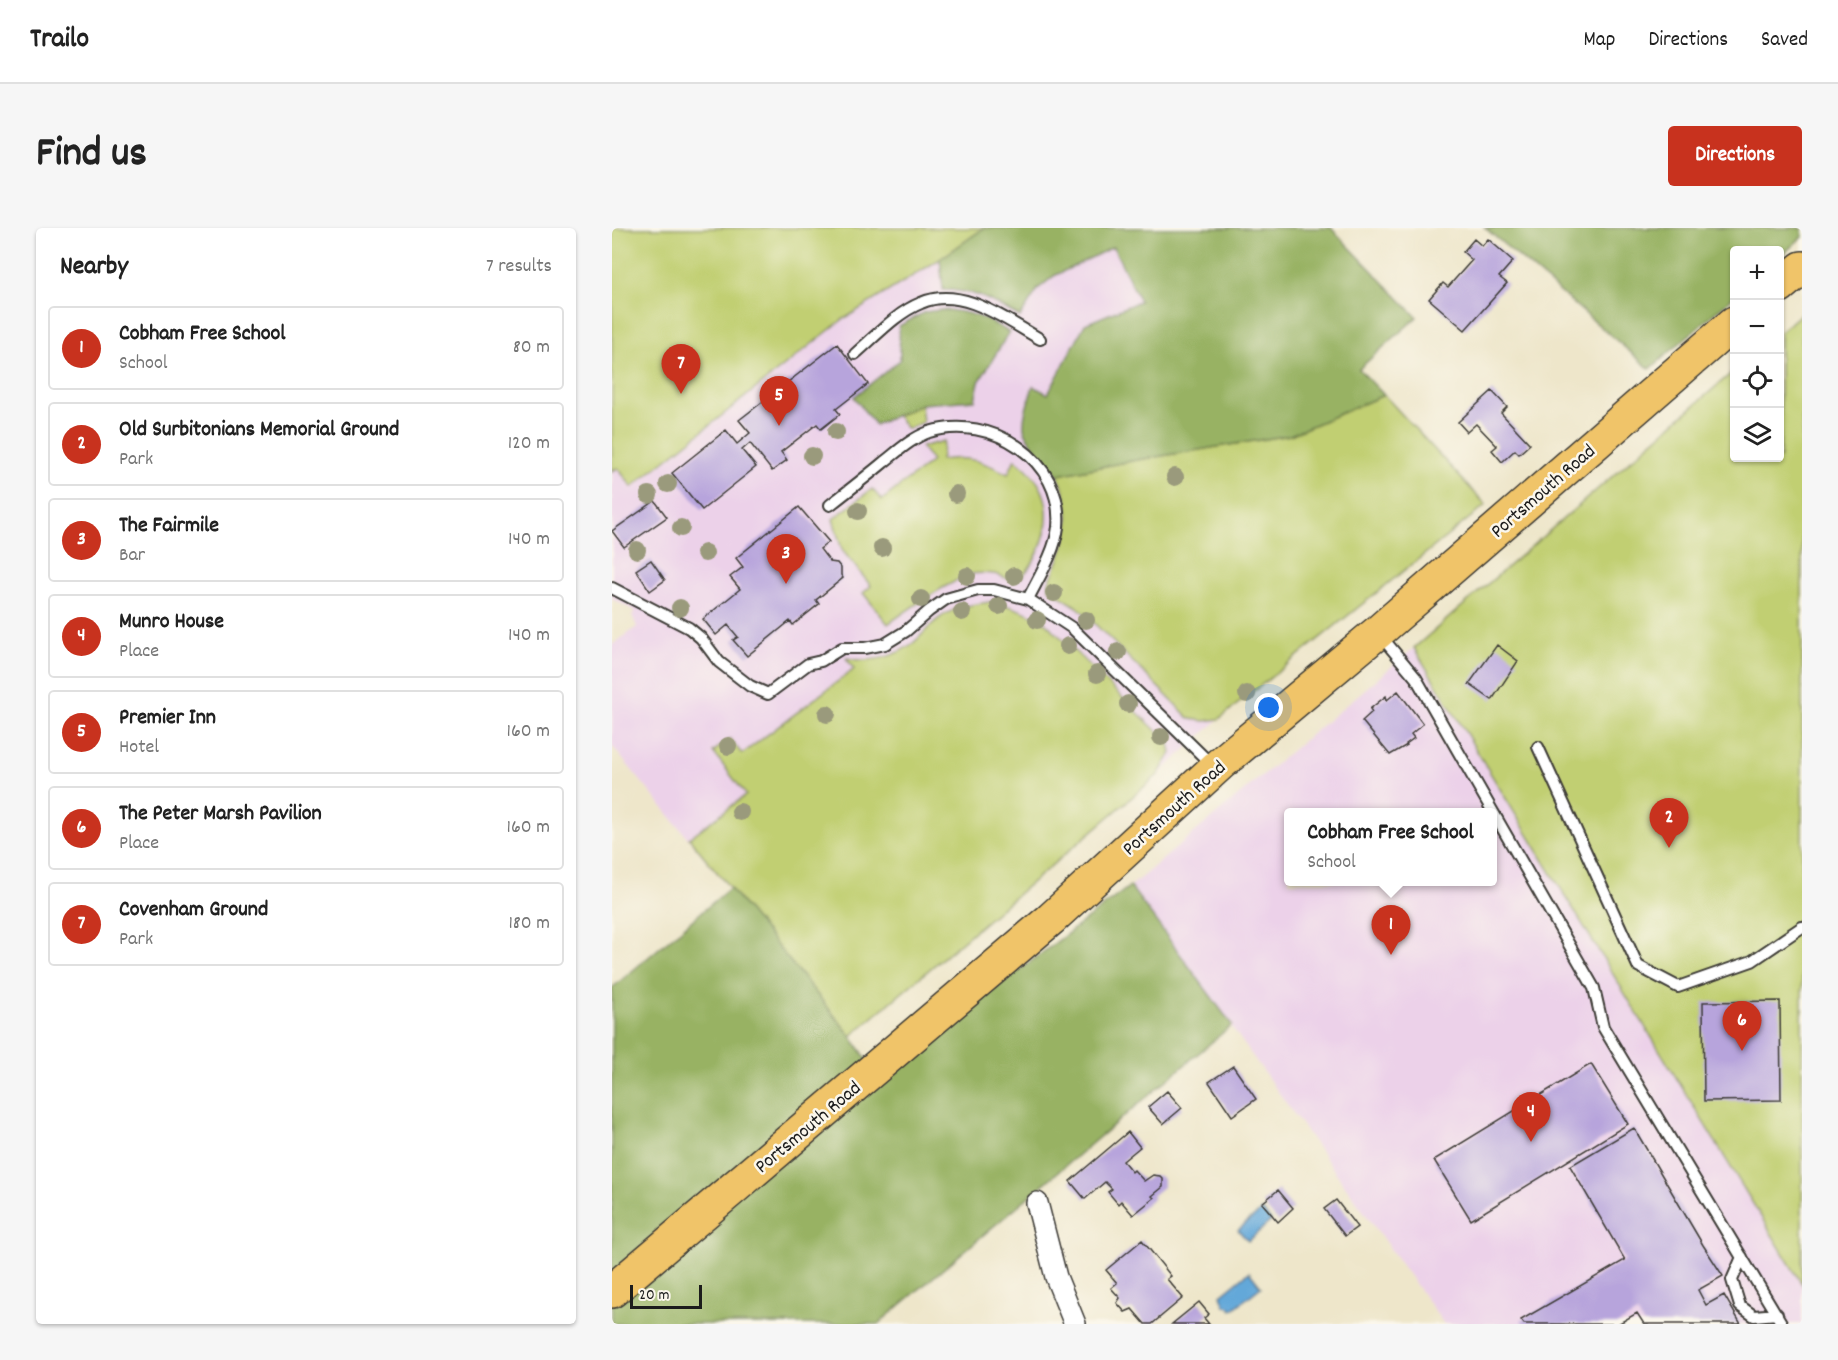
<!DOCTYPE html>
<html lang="en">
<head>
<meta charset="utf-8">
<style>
	body { margin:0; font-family:Dekko,sans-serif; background:#f6f6f6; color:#222 }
	.controls { position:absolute; right:18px; top:18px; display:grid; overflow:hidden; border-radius:6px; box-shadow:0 2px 4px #0004 }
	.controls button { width:54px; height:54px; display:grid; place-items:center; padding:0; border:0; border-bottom:2px solid #e0e0e0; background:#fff; color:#222; font:30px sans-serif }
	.scale { position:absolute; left:18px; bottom:15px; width:72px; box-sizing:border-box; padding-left:6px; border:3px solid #1c1c1c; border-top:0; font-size:16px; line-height:21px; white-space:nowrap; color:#1c1c1c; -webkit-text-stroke:4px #fbf7ec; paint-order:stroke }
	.you { position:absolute; left:657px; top:480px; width:21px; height:21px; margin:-15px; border:4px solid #fff; border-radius:50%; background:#1a73e8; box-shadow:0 0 0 9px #1a73e833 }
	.badge { display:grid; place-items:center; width:39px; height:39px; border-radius:50%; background:#c8321e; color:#fff; font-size:20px; font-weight:700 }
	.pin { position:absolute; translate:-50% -50px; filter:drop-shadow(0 2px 3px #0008) }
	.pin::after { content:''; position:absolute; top:32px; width:21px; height:18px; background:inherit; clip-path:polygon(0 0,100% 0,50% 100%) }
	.popup { position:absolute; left:672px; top:580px; width:213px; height:78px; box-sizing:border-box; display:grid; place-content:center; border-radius:6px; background:#fff; filter:drop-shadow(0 2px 4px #0005); font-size:20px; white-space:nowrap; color:#767676 }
	.popup b { font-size:22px; color:#222 }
	.popup::after { content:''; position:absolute; left:50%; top:100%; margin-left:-12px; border:12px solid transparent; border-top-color:#fff }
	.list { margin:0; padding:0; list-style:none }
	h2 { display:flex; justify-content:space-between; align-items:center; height:78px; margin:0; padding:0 24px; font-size:26px }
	h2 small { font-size:20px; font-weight:400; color:#767676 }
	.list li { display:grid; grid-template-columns:39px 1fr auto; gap:18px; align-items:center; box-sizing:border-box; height:84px; margin:0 12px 12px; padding:0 12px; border:2px solid #e0e0e0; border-radius:6px }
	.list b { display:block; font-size:22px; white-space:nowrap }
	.list p { margin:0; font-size:20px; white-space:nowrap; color:#767676 }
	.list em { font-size:20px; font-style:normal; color:#767676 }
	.icon { flex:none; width:33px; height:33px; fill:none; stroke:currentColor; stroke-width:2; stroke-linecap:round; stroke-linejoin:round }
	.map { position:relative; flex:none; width:1190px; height:1096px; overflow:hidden; border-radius:6px }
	header { display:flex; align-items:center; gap:36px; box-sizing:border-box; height:84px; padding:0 30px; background:#fff; border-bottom:2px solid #e0e0e0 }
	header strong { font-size:28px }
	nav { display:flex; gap:33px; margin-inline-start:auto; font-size:21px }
	.intro { display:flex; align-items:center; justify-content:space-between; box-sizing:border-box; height:144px; padding:0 36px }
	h1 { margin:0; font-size:42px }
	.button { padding:15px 27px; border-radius:6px; background:#c8321e; color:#fff; font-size:21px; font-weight:700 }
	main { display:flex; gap:36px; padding:0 36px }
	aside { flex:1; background:#fff; border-radius:6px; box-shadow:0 2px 4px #0004 }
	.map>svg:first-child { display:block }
	.built { fill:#ecd1e9; fill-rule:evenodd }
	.green { fill:#c1cf72; stroke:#6e7647; stroke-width:1.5 }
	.forest { fill:#98b264; stroke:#5a6740; stroke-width:1.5 }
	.water { fill:#64a8d9; stroke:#40627a; stroke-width:1.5 }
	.building { fill:#b7a4dc }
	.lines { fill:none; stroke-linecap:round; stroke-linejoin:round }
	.lane-casing { stroke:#3c3a36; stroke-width:14 }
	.street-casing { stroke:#3c3a36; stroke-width:24 }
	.primary-casing { stroke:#3c3a36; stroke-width:36 }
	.lane { stroke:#fff; stroke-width:10 }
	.street { stroke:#fff; stroke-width:21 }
	.primary { stroke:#f0c469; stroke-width:33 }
	.tree { fill:#9a9a7b }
	.labels { text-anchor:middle; stroke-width:5; stroke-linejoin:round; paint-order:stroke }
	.street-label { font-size:20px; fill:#1c1c1c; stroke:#fbf7ec }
</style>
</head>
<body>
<header>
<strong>Trailo</strong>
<nav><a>Map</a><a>Directions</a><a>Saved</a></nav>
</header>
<div class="intro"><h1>Find us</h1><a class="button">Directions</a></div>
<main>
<aside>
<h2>Nearby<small>7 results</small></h2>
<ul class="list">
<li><span class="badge">1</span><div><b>Cobham Free School</b><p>School</p></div><em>80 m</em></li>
<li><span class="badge">2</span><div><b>Old Surbitonians Memorial Ground</b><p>Park</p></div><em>120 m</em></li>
<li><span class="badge">3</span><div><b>The Fairmile</b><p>Bar</p></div><em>140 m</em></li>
<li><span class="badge">4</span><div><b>Munro House</b><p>Place</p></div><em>140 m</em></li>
<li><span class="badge">5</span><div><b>Premier Inn</b><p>Hotel</p></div><em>160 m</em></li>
<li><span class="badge">6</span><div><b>The Peter Marsh Pavilion</b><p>Place</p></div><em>160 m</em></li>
<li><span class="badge">7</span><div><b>Covenham Ground</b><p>Park</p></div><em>180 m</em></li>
</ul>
</aside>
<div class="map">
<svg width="1190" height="1096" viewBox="0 0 1190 1096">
	<rect width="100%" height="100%" fill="#fbf7ec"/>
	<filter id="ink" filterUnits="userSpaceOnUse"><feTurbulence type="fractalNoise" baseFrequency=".0167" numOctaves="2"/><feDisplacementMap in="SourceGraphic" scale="12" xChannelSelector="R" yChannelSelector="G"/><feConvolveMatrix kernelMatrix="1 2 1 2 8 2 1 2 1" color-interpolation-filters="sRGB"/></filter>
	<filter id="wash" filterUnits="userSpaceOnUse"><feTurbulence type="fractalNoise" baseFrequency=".008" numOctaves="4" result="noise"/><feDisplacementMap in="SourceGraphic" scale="24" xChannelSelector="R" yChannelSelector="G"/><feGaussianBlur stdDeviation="1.35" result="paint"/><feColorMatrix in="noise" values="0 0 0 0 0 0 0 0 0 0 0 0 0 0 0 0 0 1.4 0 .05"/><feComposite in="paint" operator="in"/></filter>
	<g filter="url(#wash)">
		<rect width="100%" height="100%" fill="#eee6ca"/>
		<!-- built -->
		<path class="built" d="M372 0H719L805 89 747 141 874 277 607 491 546 547 239 808 0 518V417L25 399 20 387 23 383 0 371V243L6 240 21 259 230 92 328 31Z
			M802 420 1190 1056V1096H832L519 658ZM677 584H881V654H677Z"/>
		<!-- green -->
		<path class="green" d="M0 0H372L328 31 230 92 20 259 6 240 0 243Z
			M1190 85V1056L802 420 1122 143V230H1168V104Z
			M772 167 874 277 607 491 593 493 578 491 467 380 437 361V354C455 314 465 289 446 247L525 232 678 207Z
			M309 176 311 194 295 201 285 188Z
			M332 213 329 232C356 227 372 234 396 246L403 231C435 255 443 283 428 320 424 329 419 340 411 347 401 357 393 348 382 346 375 345 365 345 358 346 353 347 347 351 342 354 318 366 298 380 276 396L251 365 259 358 230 322 221 291 260 261 270 272 320 233 309 219Z
			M378 374C400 377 416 384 434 395L557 515 559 525 546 547 239 808 77 610 134 567 101 524 118 511 130 526 242 441 234 430C258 435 281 430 301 415 311 407 318 396 329 389 343 379 362 376 378 374Z"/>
		<!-- forest -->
		<path class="forest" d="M372 0H719L805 89 747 141 772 167 678 207 525 232 446 247C437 236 415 214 412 200 410 188 418 170 421 158L436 166 473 96 528 73 501 19 442 48 426 61 408 89C379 73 365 62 331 62L328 31Z
			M873 0H1190V9L1168 29V22H1122V68L1038 141Z
			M328 82C360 83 371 89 397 104L367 154 363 172 310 176 263 197 242 169 288 132 287 98 313 84Z
			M518 658 620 797 266 1096H0V760L118 660 239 808 267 849Z"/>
		<!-- water -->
		<path class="water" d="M650 982 659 993 636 1013 626 1002Z
			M637 1044 649 1059 620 1082 618 1079 613 1078 609 1067Z"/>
		<g id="blocks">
			<!-- building -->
			<path class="building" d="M862 11 870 18 876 11 901 33 887 49 895 55 853 102 817 71 831 55 836 59 860 32 851 24Z
				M225 116 256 156 224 181 228 186 209 201 205 196 169 224 175 232 160 243 138 215 130 222 144 239 90 282 60 245 114 202 125 216 138 205 127 192Z
				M880 163 895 179 889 185 918 216 907 226 903 222 890 234 880 222 885 218 864 196 855 204 846 194Z
				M43 273 55 289 12 319 0 303Z
				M187 279 217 314 208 321 218 334 225 335 229 340V347L231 350 204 372 207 376 181 397 178 393 135 428 121 412 126 409 116 397 104 407 91 391 128 361 118 349 131 339 124 330Z
				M39 332 53 352 38 363 24 342Z
				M885 417 906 433 880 472 857 456Z
				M786 463 811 496 799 506 802 510 794 516 795 517 778 527 750 493 760 484 758 481 774 468 775 472Z
				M1168 773 1169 872 1092 873 1091 774Z
				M979 836 1016 896 859 992 822 932Z
				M621 838 644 871 620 888 597 854Z
				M555 863 570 880 551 896 536 879Z
				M1022 900 1091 1017 1111 1048 1086 1062 1094 1077 1112 1067 1129 1096H1032L1025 1085 1006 1096H912L909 1092 1013 1032 958 938Z
				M516 904 528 919 511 933 520 944 522 942 532 953 541 947 548 948 551 951V959L540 968 542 970 521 987 509 973 506 976 496 964 500 961 493 954 473 971 458 953Z
				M666 962 681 980 666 994 650 975Z
				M724 972 745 999 733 1008 712 981Z
				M530 1012 559 1048 555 1051 571 1070 540 1096H533L520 1081 513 1084 505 1075 508 1070 499 1060 505 1055 494 1042Z
				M587 1074 597 1086 592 1090 597 1096H560Z"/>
		</g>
	</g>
	<g filter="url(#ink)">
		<use href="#blocks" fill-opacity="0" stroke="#3c3a36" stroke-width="1.5"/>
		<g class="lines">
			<!-- lane casing -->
			<g class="lane-casing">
				<path id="lane" d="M243 126C263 109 284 85 309 75 350 57 394 92 428 111
					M218 277C236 263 254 249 272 234 286 223 300 210 317 204 379 185 452 232 446 299 443 324 427 349 416 371
					M0 360 77 400 89 410 107 434 138 458 156 466 196 436 209 433 230 420H253L273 416 294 403 317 383 334 371 366 362H382L416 371 460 400 600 537
					M768 407 804 450 982 760 991 799 1170 1096
					M926 519 1026 738 1066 759 1140 733 1190 699
					M1130 1029 1120 1052 1128 1078 1142 1088 1165 1086"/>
			</g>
			<!-- street casing -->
			<g class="street-casing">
				<path id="street" d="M425 975 444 1049 463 1096"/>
			</g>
			<!-- primary casing -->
			<g class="primary-casing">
				<path id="primary" d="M1168 58 1190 40
					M0 1063 439 691 608 536 766 404 1122 95"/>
			</g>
			<!-- lane -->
			<use href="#lane" class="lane"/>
			<!-- street -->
			<use href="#street" class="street"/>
			<!-- primary -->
			<use href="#primary" class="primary"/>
		</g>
		<!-- trees -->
		<g class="tree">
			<circle cx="224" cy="204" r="9"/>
			<circle cx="200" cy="228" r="9"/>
			<circle cx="563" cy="249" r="9"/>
			<circle cx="56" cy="256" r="9"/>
			<circle cx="344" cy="266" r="9"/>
			<circle cx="37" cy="267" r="9"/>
			<circle cx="246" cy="283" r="9"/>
			<circle cx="69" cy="300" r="9"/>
			<circle cx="270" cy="320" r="9"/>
			<circle cx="25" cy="322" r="9"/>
			<circle cx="93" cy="325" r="9"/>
			<circle cx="355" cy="348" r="9"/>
			<circle cx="402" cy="348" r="9"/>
			<circle cx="442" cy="365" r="9"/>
			<circle cx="309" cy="371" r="9"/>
			<circle cx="387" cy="378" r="9"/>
			<circle cx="68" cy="380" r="9"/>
			<circle cx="350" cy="384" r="9"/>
			<circle cx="425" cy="392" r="9"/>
			<circle cx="474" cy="392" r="9"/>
			<circle cx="456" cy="418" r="9"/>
			<circle cx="506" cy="424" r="9"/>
			<circle cx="485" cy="446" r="9"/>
			<circle cx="635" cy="466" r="9"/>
			<circle cx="516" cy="476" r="9"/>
			<circle cx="215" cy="486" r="9"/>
			<circle cx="549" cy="509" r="9"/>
			<circle cx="116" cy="518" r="9"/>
			<circle cx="128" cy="584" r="9"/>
		</g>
	</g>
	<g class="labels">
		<!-- street labels -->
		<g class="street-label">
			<text transform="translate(930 262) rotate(-41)" y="7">Portsmouth Road</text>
			<text transform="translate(561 579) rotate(-42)" y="7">Portsmouth Road</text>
			<text transform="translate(195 898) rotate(-40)" y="7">Portsmouth Road</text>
		</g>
	</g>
</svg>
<div class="controls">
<button>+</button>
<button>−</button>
<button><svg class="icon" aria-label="locate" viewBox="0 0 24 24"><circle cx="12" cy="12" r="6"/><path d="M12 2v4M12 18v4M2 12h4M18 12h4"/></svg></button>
<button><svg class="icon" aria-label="layers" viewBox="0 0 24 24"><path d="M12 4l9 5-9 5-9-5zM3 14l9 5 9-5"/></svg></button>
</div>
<div class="scale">20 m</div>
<div class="you"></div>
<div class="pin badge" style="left:779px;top:727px">1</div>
<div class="popup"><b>Cobham Free School</b>School</div>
<div class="pin badge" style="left:1057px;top:620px">2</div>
<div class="pin badge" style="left:174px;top:356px">3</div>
<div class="pin badge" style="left:919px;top:914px">4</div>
<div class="pin badge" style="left:167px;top:198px">5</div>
<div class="pin badge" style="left:1130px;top:823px">6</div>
<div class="pin badge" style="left:69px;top:166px">7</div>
</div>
</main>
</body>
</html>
